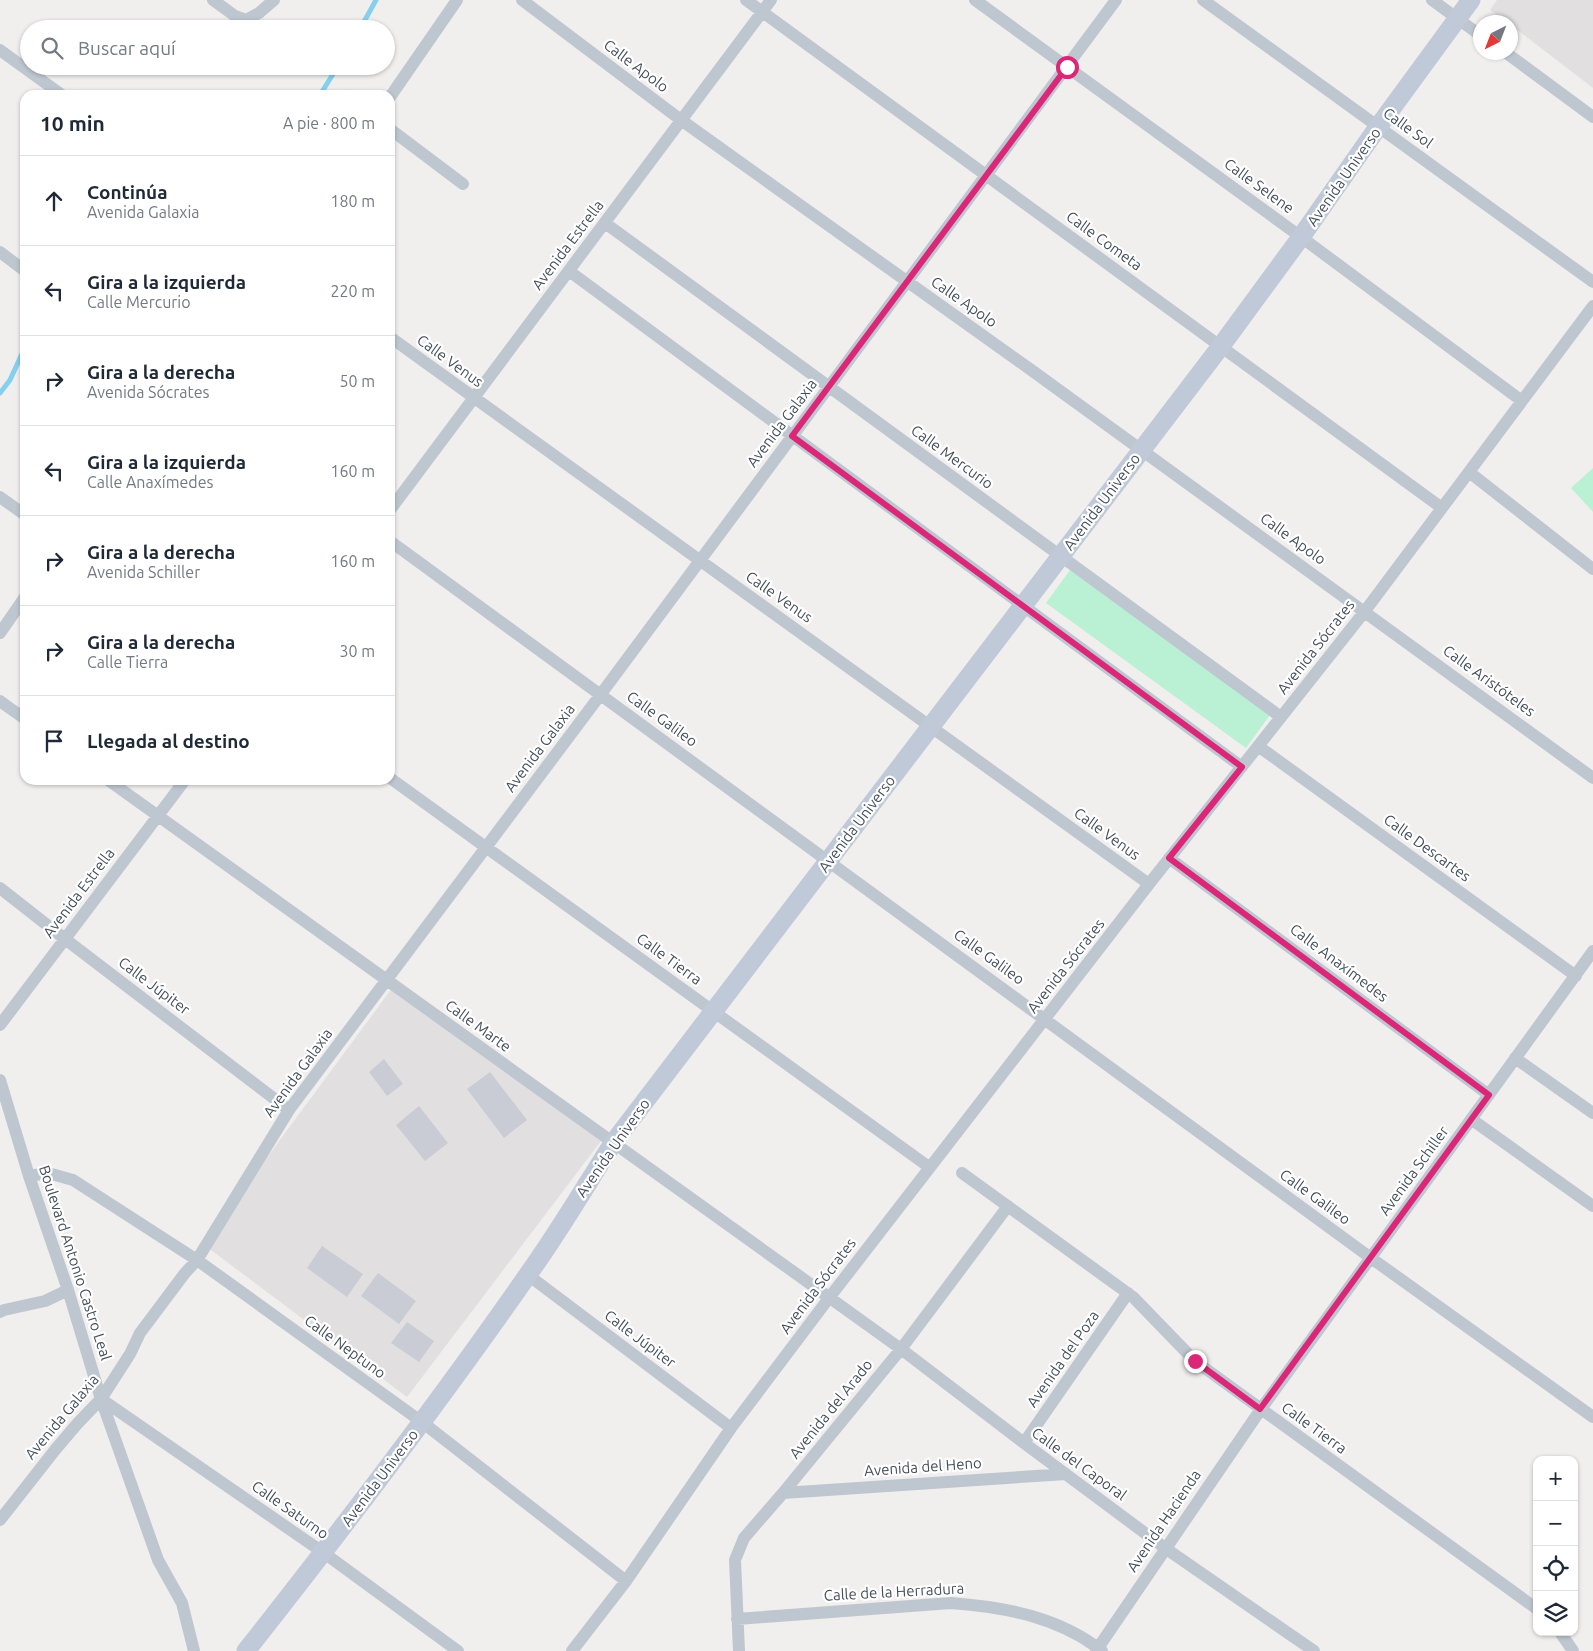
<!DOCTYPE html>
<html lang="es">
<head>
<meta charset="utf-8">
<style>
	body { margin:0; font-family:Ubuntu,sans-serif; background:#f2f2f3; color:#1f2937 }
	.controls { position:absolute; right:15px; bottom:15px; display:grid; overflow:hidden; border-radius:10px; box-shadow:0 1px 4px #0004 }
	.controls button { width:45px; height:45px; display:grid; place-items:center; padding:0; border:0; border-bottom:1px solid #e0e1e3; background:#fff; color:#1f2937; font:25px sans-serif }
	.compass { position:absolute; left:1473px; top:15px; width:45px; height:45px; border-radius:50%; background:#fff; box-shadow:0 1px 4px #0004; rotate:222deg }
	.stop { position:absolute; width:15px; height:15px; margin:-11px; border:4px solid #db2777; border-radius:50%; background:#fff }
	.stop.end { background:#db2777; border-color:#fff; box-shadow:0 1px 5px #0008 }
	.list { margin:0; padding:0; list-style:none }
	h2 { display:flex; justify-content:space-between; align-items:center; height:65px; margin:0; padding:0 20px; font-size:21px }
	h2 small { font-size:16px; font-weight:400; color:#747a83 }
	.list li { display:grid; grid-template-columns:32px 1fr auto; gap:15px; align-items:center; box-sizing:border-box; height:90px; padding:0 20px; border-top:1px solid #e0e1e3 }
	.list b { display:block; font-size:19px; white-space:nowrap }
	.list p { margin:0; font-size:16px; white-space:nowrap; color:#747a83 }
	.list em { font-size:16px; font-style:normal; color:#747a83 }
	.icon { flex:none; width:28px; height:28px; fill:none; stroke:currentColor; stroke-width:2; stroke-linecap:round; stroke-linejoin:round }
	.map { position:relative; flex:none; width:1593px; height:1651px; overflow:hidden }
	.search { position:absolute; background:#fff; box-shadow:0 1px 4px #0004; left:20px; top:20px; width:375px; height:55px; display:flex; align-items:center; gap:12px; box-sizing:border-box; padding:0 18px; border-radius:28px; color:#747a83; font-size:19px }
	.panel { position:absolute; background:#fff; box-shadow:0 1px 4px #0004; left:20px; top:90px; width:375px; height:695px; border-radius:15px }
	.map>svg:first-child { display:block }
	.education { fill:#e2dfe0 }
	.green { fill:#baf0d4 }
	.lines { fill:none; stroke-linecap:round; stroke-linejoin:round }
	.stream { stroke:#86d0ee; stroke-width:5 }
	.building { fill:#c9ccd4 }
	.street { stroke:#bec7d0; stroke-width:12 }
	.secondary { stroke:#c0c9d7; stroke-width:19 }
	.route { stroke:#db2777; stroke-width:6 }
	.labels { text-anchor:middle; stroke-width:4.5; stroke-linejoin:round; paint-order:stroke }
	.street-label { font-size:15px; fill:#454f5c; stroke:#fff }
</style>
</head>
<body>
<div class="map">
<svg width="1593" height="1651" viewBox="0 0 1593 1651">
	<rect width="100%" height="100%" fill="#f1eeee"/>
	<!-- education -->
	<path class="education" d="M1497 0H1593V88L1511 25 1510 22H1507L1490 10Z
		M393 987 601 1141 407 1397 203 1244Z"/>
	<!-- green -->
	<path class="green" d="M1593 468V512L1571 488Z
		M1070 570 1270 715 1246 748 1046 603Z"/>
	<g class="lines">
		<!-- stream -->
		<path class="stream" d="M360 29 376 0
			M320 95 338 66
			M0 393 10 380 25 347"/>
	</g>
	<!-- building -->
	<path class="building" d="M384 1059 403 1084 387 1096 369 1072Z
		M490 1072 527 1120 504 1138 467 1089Z
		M419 1106 448 1143 425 1161 396 1125Z
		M322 1246 363 1274 347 1297 307 1268Z
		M378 1273 416 1301 399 1324 361 1296Z
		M407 1322 434 1341 419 1362 391 1343Z"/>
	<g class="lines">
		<!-- street -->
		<path class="street" d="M213 0 235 16 246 20 259 13 274 0
			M522 0 681 120 1034 372 1593 778
			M746 0 1442 508
			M975 0 1301 237 1522 401
			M1203 0 1593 282
			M1432 0 1480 35
			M0 50 62 95
			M1505 52 1593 117
			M390 97 457 0
			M390 129 463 184
			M605 223 1281 717
			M0 252 25 271
			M569 271 1242 767
			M390 337 1149 884
			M1469 472 1593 569
			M0 497 25 515
			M390 510 771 0
			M390 541 1371 1258 1593 1417
			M0 633 25 597
			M0 701 25 719
			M1258 746 1576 976
			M390 778 929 1167
			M108 780 901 1349 1024 1443 1165 1548 1314 1651
			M1169 858 1489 1095
			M0 888 65 939 289 1110
			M0 1025 185 780
			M1515 1058 1593 1113
			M0 1080 29 1176 68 1290 101 1399 158 1560 182 1603 194 1651
			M1471 1119 1593 1206
			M962 1173 1133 1297 1195 1361 1537 1609
			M29 1176 48 1173 73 1180 197 1260 422 1422 626 1581
			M528 1275 731 1428
			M0 1312 4 1310 45 1301 68 1290
			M101 1399 324 1553 458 1651
			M1024 1443 1128 1293
			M783 1493 1066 1474
			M0 1520 55 1450 77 1424 101 1399 130 1354 140 1333 185 1273 197 1260 289 1110 601 694 1116 0
			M737 1619 951 1603C1005 1607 1059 1617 1102 1651
			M1560 1632 1573 1651
			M572 1651 626 1581 731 1428 829 1298 1149 884 1365 611 1593 306
			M739 1651 735 1560 744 1538 783 1493 901 1349 1008 1206
			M1096 1651 1261 1409 1593 951"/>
		<!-- secondary -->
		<path class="secondary" d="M246 1651C343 1528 438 1404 527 1276 558 1233 585 1187 613 1143L1221 346 1301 237 1378 127 1471 0"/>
	</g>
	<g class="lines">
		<!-- route -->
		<path class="route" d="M1067 67 792 436 1242 767 1169 858 1489 1095 1260 1409 1195 1361"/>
	</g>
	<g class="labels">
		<!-- street labels -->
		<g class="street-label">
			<text transform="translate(636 66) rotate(37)" y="5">Calle Apolo</text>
			<text transform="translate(1408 128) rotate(36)" y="5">Calle Sol</text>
			<text transform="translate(1344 177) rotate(-55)" y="5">Avenida Universo</text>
			<text transform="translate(1259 186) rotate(36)" y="5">Calle Selene</text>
			<text transform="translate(1104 241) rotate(36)" y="5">Calle Cometa</text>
			<text transform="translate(568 245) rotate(-53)" y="5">Avenida Estrella</text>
			<text transform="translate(964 302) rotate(35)" y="5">Calle Apolo</text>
			<text transform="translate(450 361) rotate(36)" y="5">Calle Venus</text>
			<text transform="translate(782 423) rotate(-53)" y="5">Avenida Galaxia</text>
			<text transform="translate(952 457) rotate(36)" y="5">Calle Mercurio</text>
			<text transform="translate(1102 502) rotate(-53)" y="5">Avenida Universo</text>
			<text transform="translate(1293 539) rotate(36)" y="5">Calle Apolo</text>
			<text transform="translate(779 597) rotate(35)" y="5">Calle Venus</text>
			<text transform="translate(1316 647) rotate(-52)" y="5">Avenida Sócrates</text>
			<text transform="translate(1489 681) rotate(36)" y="5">Calle Aristóteles</text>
			<text transform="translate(662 719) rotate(36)" y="5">Calle Galileo</text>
			<text transform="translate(540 748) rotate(-53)" y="5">Avenida Galaxia</text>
			<text transform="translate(857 824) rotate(-53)" y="5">Avenida Universo</text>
			<text transform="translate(1107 834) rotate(36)" y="5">Calle Venus</text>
			<text transform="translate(1427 848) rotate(36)" y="5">Calle Descartes</text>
			<text transform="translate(79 893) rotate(-53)" y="5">Avenida Estrella</text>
			<text transform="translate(989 957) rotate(36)" y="5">Calle Galileo</text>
			<text transform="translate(669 959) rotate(36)" y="5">Calle Tierra</text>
			<text transform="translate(1339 963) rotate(37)" y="5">Calle Anaxímedes</text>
			<text transform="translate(1066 966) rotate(-52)" y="5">Avenida Sócrates</text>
			<text transform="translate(154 986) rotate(37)" y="5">Calle Júpiter</text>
			<text transform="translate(478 1026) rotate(36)" y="5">Calle Marte</text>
			<text transform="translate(298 1073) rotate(-54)" y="5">Avenida Galaxia</text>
			<text transform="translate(613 1148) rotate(-55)" y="5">Avenida Universo</text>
			<text transform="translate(1414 1171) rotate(-54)" y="5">Avenida Schiller</text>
			<text transform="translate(1315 1197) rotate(36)" y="5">Calle Galileo</text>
			<text transform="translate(75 1263) rotate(72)" y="5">Boulevard Antonio Castro Leal</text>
			<text transform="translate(818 1286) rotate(-53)" y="5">Avenida Sócrates</text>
			<text transform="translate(640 1339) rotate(37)" y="5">Calle Júpiter</text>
			<text transform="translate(345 1347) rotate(36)" y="5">Calle Neptuno</text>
			<text transform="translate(1063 1359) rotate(-55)" y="5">Avenida del Poza</text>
			<text transform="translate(831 1409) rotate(-51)" y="5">Avenida del Arado</text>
			<text transform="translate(62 1417) rotate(-50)" y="5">Avenida Galaxia</text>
			<text transform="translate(1314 1428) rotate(36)" y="5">Calle Tierra</text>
			<text transform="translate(1079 1464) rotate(36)" y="5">Calle del Caporal</text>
			<text transform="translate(923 1467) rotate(-4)" y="5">Avenida del Heno</text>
			<text transform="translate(380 1478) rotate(-53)" y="5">Avenida Universo</text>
			<text transform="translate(290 1510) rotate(35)" y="5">Calle Saturno</text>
			<text transform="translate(1164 1521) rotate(-56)" y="5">Avenida Hacienda</text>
			<text transform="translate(894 1592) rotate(-3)" y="5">Calle de la Herradura</text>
		</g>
	</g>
</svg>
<div class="controls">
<button>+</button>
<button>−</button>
<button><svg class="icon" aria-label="locate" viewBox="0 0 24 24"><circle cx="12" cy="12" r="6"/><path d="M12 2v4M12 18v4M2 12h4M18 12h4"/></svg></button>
<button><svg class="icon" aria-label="layers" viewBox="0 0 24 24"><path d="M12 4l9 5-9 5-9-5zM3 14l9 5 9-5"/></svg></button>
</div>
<svg class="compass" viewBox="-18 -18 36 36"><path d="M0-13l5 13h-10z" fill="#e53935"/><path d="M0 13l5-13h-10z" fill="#747a83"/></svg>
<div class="stop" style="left:1067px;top:67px"></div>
<div class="stop end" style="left:1195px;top:1361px"></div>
<div class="search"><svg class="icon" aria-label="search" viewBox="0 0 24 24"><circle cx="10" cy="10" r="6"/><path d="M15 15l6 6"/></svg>Buscar aquí</div>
<section class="panel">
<h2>10 min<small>A pie · 800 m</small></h2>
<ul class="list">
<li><svg class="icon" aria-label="ahead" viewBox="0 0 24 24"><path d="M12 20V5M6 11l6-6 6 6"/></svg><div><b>Continúa</b><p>Avenida Galaxia</p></div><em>180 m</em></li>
<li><svg class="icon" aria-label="left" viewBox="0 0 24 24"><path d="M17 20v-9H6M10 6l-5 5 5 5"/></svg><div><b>Gira a la izquierda</b><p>Calle Mercurio</p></div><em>220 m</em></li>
<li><svg class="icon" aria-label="right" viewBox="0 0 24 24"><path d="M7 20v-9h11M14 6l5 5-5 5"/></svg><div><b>Gira a la derecha</b><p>Avenida Sócrates</p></div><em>50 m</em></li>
<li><svg class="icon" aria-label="left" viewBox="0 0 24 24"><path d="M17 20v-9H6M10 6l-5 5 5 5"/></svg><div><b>Gira a la izquierda</b><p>Calle Anaxímedes</p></div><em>160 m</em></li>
<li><svg class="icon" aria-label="right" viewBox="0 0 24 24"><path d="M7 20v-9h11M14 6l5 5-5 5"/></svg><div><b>Gira a la derecha</b><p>Avenida Schiller</p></div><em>160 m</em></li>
<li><svg class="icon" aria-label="right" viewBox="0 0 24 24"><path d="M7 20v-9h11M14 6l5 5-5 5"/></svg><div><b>Gira a la derecha</b><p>Calle Tierra</p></div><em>30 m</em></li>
<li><svg class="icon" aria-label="arrive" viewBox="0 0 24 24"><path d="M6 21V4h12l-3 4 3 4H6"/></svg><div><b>Llegada al destino</b></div></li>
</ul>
</section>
</div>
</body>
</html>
